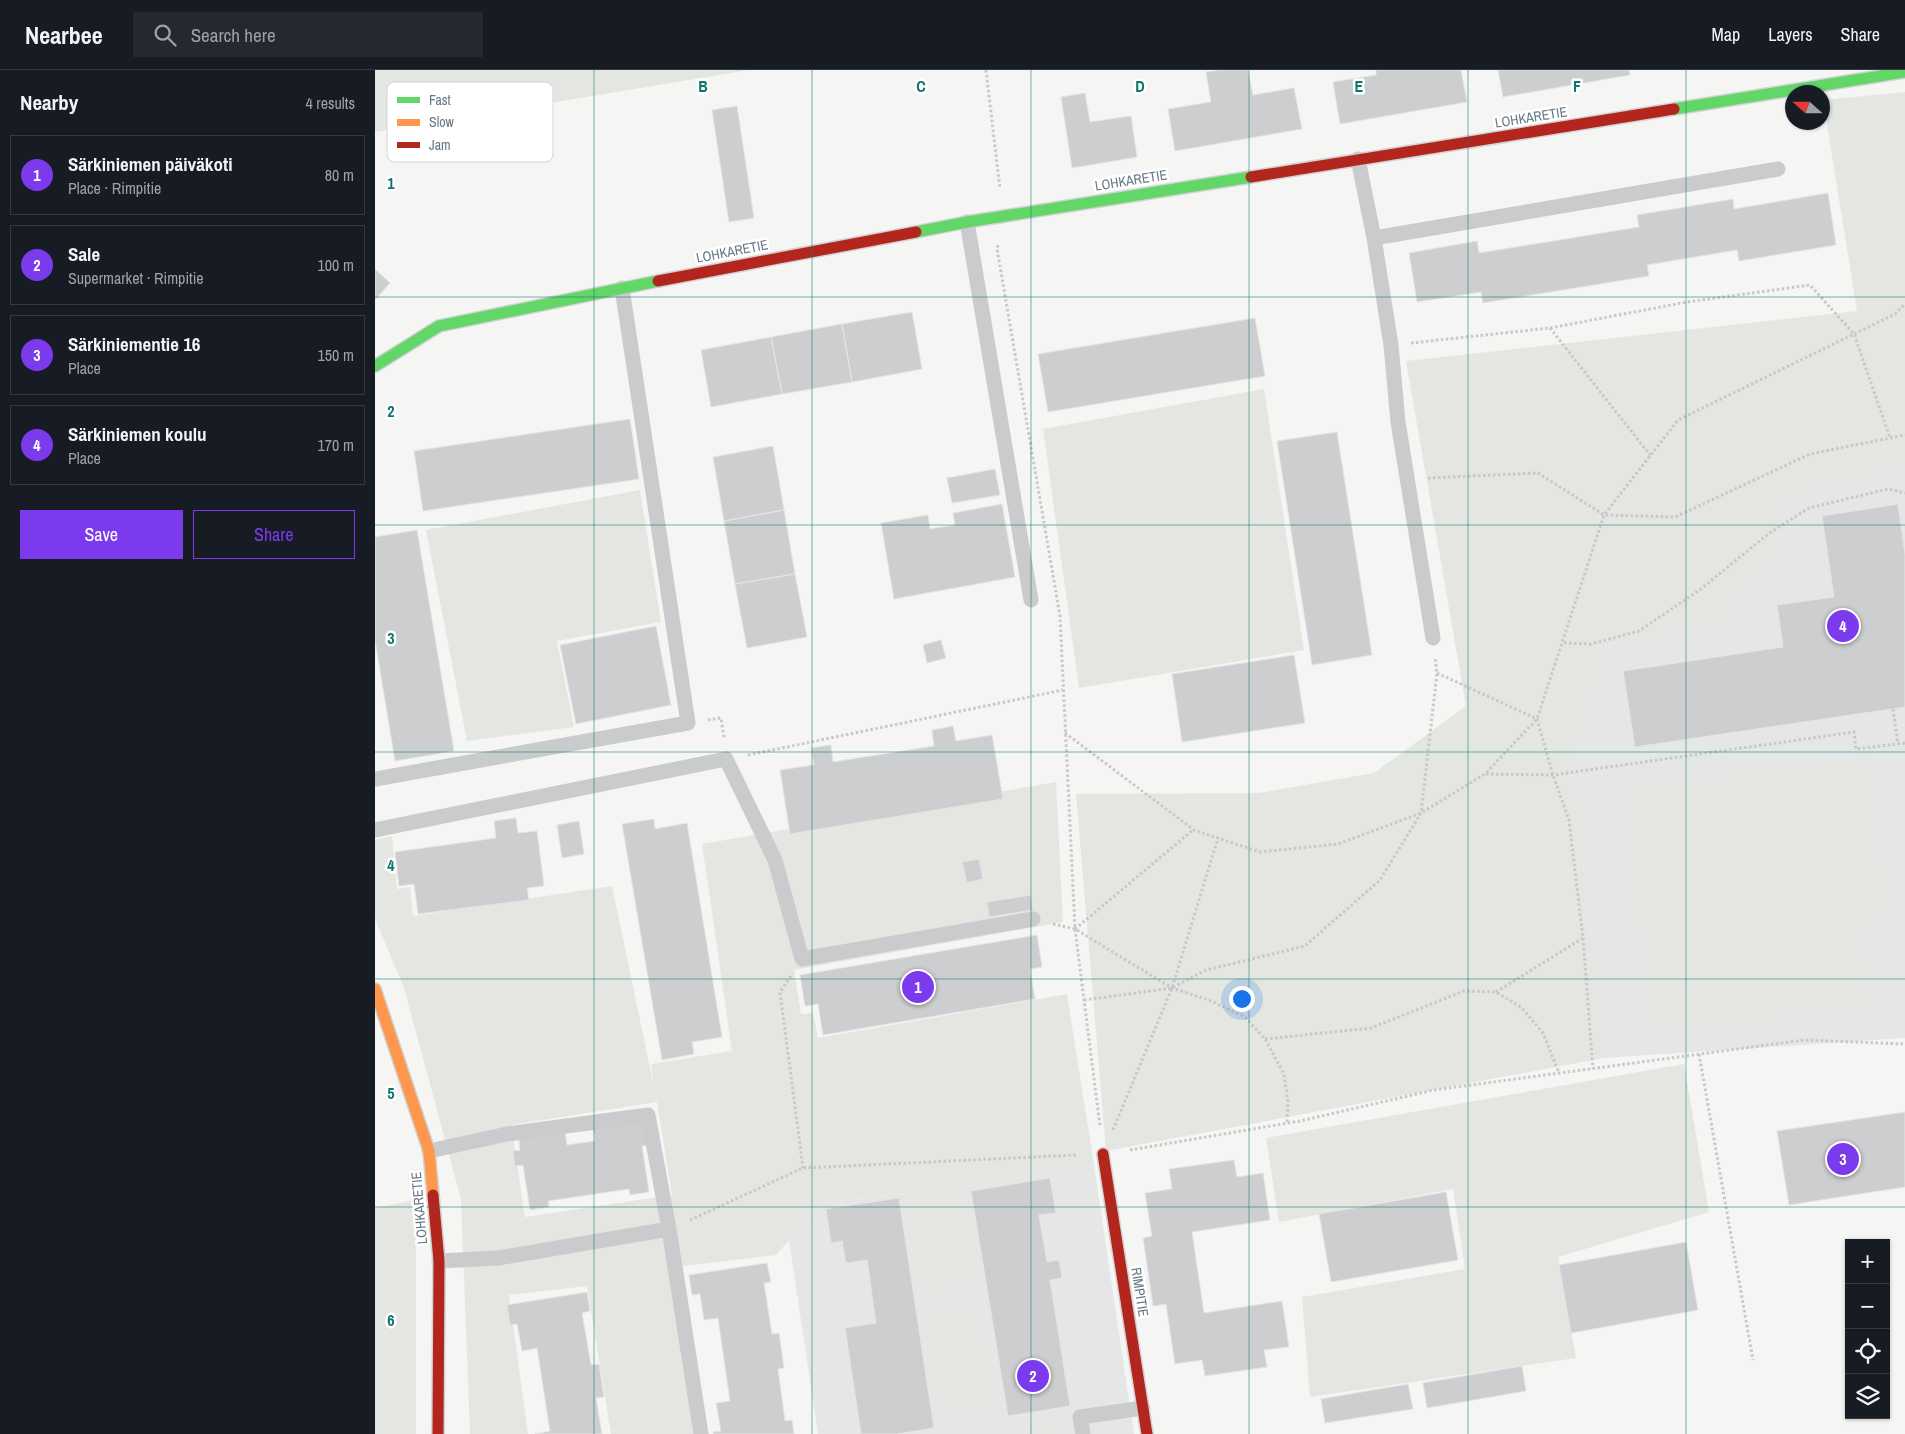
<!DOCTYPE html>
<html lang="en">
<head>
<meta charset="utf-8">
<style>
	body { margin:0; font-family:"Archivo Narrow",sans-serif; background:#242831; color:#f1f3f6 }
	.controls { position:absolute; right:15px; bottom:15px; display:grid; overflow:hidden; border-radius:0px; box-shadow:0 1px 4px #0004 }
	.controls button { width:45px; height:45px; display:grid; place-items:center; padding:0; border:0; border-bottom:1px solid #363941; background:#171b24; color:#f1f3f6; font:25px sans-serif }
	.compass { position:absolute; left:1410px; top:15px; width:45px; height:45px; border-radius:50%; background:#171b24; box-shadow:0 1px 4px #0004; rotate:291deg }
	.you { position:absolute; left:866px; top:928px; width:18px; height:18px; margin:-12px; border:4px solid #fff; border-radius:50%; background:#1a73e8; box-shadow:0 0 0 8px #1a73e833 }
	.badge { display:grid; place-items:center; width:32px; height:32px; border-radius:50%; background:#7c3aed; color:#fff; font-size:16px; font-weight:700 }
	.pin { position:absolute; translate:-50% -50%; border:2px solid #fff; box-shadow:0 1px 5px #0006 }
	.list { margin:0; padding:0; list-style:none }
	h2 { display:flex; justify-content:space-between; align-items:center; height:65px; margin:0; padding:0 20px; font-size:21px }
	h2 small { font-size:16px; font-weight:400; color:#9ea1a6 }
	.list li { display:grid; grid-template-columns:32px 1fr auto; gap:15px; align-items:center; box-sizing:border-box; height:80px; margin:0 10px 10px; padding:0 10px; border:1px solid #363941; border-radius:0px }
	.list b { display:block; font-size:19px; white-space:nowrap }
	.list p { margin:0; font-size:16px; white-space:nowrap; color:#9ea1a6 }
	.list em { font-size:16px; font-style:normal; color:#9ea1a6 }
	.actions { display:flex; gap:10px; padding:15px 20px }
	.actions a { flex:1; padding:11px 0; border:1px solid #7c3aed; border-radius:0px; text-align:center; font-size:18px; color:#7c3aed }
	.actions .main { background:#7c3aed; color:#fff }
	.icon { flex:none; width:28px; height:28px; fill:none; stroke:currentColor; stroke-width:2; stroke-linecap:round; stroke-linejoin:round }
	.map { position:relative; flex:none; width:1530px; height:1364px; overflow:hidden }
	header { display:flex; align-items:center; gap:30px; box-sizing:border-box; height:70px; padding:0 25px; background:#171b24; border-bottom:1px solid #363941 }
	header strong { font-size:24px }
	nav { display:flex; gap:28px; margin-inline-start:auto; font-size:18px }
	.search { width:350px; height:45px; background:#242831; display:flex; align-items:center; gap:12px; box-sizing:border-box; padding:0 18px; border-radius:0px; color:#9ea1a6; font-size:19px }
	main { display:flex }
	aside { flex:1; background:#171b24 }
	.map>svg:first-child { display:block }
	.built { fill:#e5e7e7 }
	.green { fill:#e4e7e1; fill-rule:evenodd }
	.building { fill:#cccecf; stroke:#e4e4e4 }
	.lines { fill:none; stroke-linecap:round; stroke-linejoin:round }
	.fast-casing { stroke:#d2d3d4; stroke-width:14 }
	.slow-casing { stroke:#d2d3d4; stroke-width:14 }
	.jam-casing { stroke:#d2d3d4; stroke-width:14 }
	.path { stroke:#c7c8c9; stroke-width:3; stroke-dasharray:2.5 2.5; stroke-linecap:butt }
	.lane { stroke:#cacbcc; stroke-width:15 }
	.fast { stroke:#63d668; stroke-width:11 }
	.slow { stroke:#ff974d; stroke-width:11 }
	.jam { stroke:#b3261e; stroke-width:11 }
	.grid { fill:none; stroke:#0f766e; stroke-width:1; stroke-opacity:0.55 }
	.labels { text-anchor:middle; stroke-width:5; stroke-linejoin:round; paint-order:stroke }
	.street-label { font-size:14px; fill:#667884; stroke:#fff }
	.key { fill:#fff; stroke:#d1d6da; stroke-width:1 }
	.key-label { font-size:14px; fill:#667884 }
	.grid-label { font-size:16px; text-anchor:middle; font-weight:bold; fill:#0f766e; stroke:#fff; stroke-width:5; stroke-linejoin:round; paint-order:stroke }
</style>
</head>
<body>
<header>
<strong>Nearbee</strong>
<div class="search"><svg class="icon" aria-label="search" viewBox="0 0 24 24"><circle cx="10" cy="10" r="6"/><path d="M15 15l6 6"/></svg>Search here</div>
<nav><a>Map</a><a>Layers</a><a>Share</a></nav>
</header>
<main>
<aside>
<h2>Nearby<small>4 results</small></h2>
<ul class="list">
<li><span class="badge">1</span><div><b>Särkiniemen päiväkoti</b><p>Place · Rimpitie</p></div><em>80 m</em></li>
<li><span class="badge">2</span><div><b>Sale</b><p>Supermarket · Rimpitie</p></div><em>100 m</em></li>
<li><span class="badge">3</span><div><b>Särkiniementie 16</b><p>Place</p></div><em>150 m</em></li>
<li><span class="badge">4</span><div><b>Särkiniemen koulu</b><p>Place</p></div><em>170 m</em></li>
</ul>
<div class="actions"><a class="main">Save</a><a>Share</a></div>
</aside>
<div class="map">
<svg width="1530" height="1364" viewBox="0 0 1530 1364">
	<rect width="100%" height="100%" fill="#f5f5f4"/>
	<!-- built -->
	<path class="built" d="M1528 393H1530V968L1229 988 1196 683 1232 574 1348 549 1395 482 1412 422Z
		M719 1095 759 1364H443L414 1170 446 1133 592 1116Z"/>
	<!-- green -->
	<path class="green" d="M0 0H374L0 62Z
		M1530 22V393L1412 422 1395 482 1348 549 1232 574 1196 683 1229 988 731 1081 701 724 884 723 999 703 1091 636 1031 291 1482 241 1448 30Z
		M889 319 929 580 704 618 668 359Z
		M265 420 286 552 182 571 199 657 92 671 51 460Z
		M1492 688 1512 849 1485 853 1495 935 1277 961 1248 718Z
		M681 712 688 852 419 900 426 944 438 943 443 968 692 924 719 1095 592 1116 602 1199 592 1215 558 1221 550 1220 542 1213 530 1123 446 1133 401 1185 308 1196 333 1364H236L212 1216 134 1225 153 1364H95L86 1129 29 918 0 849V770L17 766 22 819 35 817 38 846 237 816 279 1017 276 994 357 981 327 774ZM282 1032 297 1125 150 1147 136 1055Z
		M1309 994 1334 1142 1183 1187 1201 1288 935 1327 927 1227 1090 1199 1078 1119 904 1152 891 1068Z
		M41 1130V1364H0V1138Z
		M593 1242 603 1251 618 1318 616 1329 610 1340 573 1346 562 1336 557 1319 549 1259C556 1244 578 1245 593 1242Z
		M683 1349 687 1353 685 1361 672 1364H653L654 1354 670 1350Z"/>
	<!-- building -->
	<path class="building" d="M845 0H873L878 25 919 18 927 59 800 81 793 39 836 32 831 2Z
		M1001 0H1086L1092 32 965 54 958 12 1001 5Z
		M1123 0H1254L1255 5 1128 27Z
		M710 23 715 52 756 46 762 87 697 98 686 27Z
		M362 36 379 148 354 152 337 40Z
		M1453 123 1461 175 1364 191 1362 180 1272 195 1274 206 1108 233 1106 222 1042 232 1034 183 1102 171 1104 183 1264 157 1262 145 1358 129 1359 139Z
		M0 199 15 213 0 230Z
		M537 242 547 299 477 312 467 254Z
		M880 248 890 306 673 342 663 284Z
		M467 254 477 312 407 324 396 267Z
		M396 267 407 324 336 337 326 280Z
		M255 349 264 409 48 441 39 381Z
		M962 362 997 585 937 595 902 371Z
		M398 376 409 440 349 451 338 387Z
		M620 399 625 425 577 433 572 408Z
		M627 434 640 507 519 529 506 453 553 445 555 459 580 455 578 443Z
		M1523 434 1530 484V637L1260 677 1248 601 1408 577 1402 535 1459 527 1447 446Z
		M409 440 420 504 360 514 349 451Z
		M42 460 79 681 20 691 0 570V467Z
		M420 504 432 567 372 578 360 514Z
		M281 556 296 635 201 654 185 575Z
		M566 570 571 588 552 593 548 575Z
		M919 585 930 653 807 672 797 604Z
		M578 656 581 671 617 665 628 729 415 764 405 700 439 695 436 678 456 675 458 692 559 676 557 660Z
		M141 748 143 763 162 761 169 816 152 818 154 830 43 844 39 814 24 816 20 782 121 768 119 751Z
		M279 749 280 759 312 753 347 967 317 972 319 984 287 990 247 754Z
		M204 751 209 784 187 788 182 755Z
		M604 789 608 809 592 813 587 792Z
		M656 825 658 840 614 847 612 832Z
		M662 865 667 897 655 899 660 929 448 965 443 934 430 936 425 905Z
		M1530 1042V1117L1414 1135 1402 1061Z
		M269 1050 273 1075 267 1076 274 1122 255 1125 254 1119 173 1131 174 1137 155 1140 148 1095 140 1096 138 1081 145 1080 144 1069 190 1062 192 1075 220 1071 218 1058Z
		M859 1090 862 1107 888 1103 895 1150 817 1162 829 1243 907 1231 914 1277 889 1280 892 1297 830 1306 827 1290 800 1294 791 1234 778 1236 768 1168 777 1166 770 1123 797 1119 794 1099Z
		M675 1108 681 1143 664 1145 672 1192 684 1190 687 1208 675 1210 695 1336 633 1346 596 1121Z
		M1071 1122 1083 1190 956 1212 944 1144Z
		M524 1128 559 1358 522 1364H486L470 1258 501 1253 492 1190 471 1193 467 1171 456 1173 451 1139Z
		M1311 1172 1323 1240 1196 1263 1184 1195Z
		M392 1193 396 1212 389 1213 397 1264 404 1263 409 1298 403 1299 410 1351 417 1350 419 1364H339L338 1362 346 1361 341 1333 355 1331 343 1248 329 1250 325 1224 317 1225 314 1205Z
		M212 1222 215 1241 207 1243 216 1295 224 1294 229 1327 221 1328 227 1364H160L175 1361 162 1278 147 1281 142 1254 135 1255 132 1235Z
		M1147 1296 1151 1321 1052 1338 1048 1313Z
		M1033 1314 1038 1339 950 1353 946 1329Z"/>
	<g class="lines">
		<!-- fast casing -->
		<g class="fast-casing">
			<path id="fast" d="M1299 39 1530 2
				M541 162 592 152 876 107
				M0 296 64 256 283 211"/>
		</g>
		<!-- slow casing -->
		<g class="slow-casing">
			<path id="slow" d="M0 919 54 1081 58 1125"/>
		</g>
		<!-- jam casing -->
		<g class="jam-casing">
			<path id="jam" d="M876 107 1299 39
				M283 211 541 162
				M728 1084 772 1364
				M58 1125 64 1191 63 1364"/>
		</g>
		<!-- path -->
		<path class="path" d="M611 0 625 119
			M623 175 622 179 685 546 700 859 725 1056
			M1175 258 1275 385
			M1036 273 1175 258 1312 232 1435 215 1479 264 1515 368
			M1053 408 1163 403 1229 445 1300 447 1435 384 1530 365
			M1189 573 1216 574 1264 561 1326 519 1393 464 1434 438 1513 419 1530 423
			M1062 603 1162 649 1178 705 1194 750 1208 868 1218 999
			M1518 639 1523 674
			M333 650 346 648 349 668
			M690 663 819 760 885 782 963 774 1046 743 1110 704 1162 649 1229 445 1303 350 1520 244 1530 234
			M373 685 688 620
			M1111 704 1178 705 1479 662 1481 679 1530 673
			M678 854 700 859 797 918 834 930 870 947 890 969 909 1004 913 1033 912 1054
			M700 859 818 760
			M416 906 405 922 428 1098
			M1121 922 1208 868
			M709 930 797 918 843 768
			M890 969 996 958 1089 921 1121 922 1147 938 1168 963 1184 1003
			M1324 984 1378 1290
			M738 1060 797 918 831 900 930 876 1005 810 1046 743 1062 603 1060 588
			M755 1080 925 1051 1059 1020 1429 970 1530 974
			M315 1150 428 1098 702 1085"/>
		<!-- lane -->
		<path class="lane" d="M983 89 999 168 1016 275 1023 352 1058 568
			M592 152 656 530
			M999 168 1403 99
			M0 709 313 653 247 218
			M0 760 351 689 400 790 427 889 658 849
			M54 1081 132 1064 273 1045 294 1159 326 1364
			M64 1191 123 1188 294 1159
			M708 1364 705 1347 768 1338"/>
		<!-- fast -->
		<use href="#fast" class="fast"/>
		<!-- slow -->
		<use href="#slow" class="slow"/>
		<!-- jam -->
		<use href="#jam" class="jam"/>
	</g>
	<!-- grid -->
	<path class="grid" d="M219 0V1364M437 0V1364M656 0V1364M874 0V1364M1093 0V1364M1311 0V1364M0 227H1530M0 455H1530M0 682H1530M0 909H1530M0 1137H1530"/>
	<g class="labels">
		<!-- street labels -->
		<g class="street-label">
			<text transform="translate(1156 47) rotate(-9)" y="5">LOHKARETIE</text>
			<text transform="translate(756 110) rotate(-9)" y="5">LOHKARETIE</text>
			<text transform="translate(357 181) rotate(-11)" y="5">LOHKARETIE</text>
			<text transform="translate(44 1138) rotate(-95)" y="5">LOHKARETIE</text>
			<text transform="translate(765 1222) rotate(81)" y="5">RIMPITIE</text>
		</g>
	</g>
	<!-- legend -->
	<rect x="12" y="12" width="166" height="80" rx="8" class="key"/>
	<rect x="22" y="27" width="23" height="6" fill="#63d668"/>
	<rect x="22" y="49" width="23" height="7" fill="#ff974d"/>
	<rect x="22" y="72" width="23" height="6" fill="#b3261e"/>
	<g class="key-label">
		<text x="54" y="35">Fast</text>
		<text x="54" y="57">Slow</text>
		<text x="54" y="80">Jam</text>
	</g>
	<g class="grid-label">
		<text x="328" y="22">B</text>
		<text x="546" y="22">C</text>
		<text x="765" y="22">D</text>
		<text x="984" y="22">E</text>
		<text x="1202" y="22">F</text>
		<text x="16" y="119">1</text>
		<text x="16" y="347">2</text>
		<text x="16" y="574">3</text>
		<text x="16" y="801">4</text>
		<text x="16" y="1029">5</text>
		<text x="16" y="1256">6</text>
	</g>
</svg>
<div class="controls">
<button>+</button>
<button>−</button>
<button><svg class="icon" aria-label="locate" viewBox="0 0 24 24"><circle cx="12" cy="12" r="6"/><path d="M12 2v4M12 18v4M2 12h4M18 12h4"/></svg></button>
<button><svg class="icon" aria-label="layers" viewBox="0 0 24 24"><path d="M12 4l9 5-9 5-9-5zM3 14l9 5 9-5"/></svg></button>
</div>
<svg class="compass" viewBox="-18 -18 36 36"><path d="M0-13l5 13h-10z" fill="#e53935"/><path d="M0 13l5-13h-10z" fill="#9ea1a6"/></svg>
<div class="you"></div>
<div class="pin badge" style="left:543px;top:917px">1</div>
<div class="pin badge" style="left:658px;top:1306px">2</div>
<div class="pin badge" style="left:1468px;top:1089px">3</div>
<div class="pin badge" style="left:1468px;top:556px">4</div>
</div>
</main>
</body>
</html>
